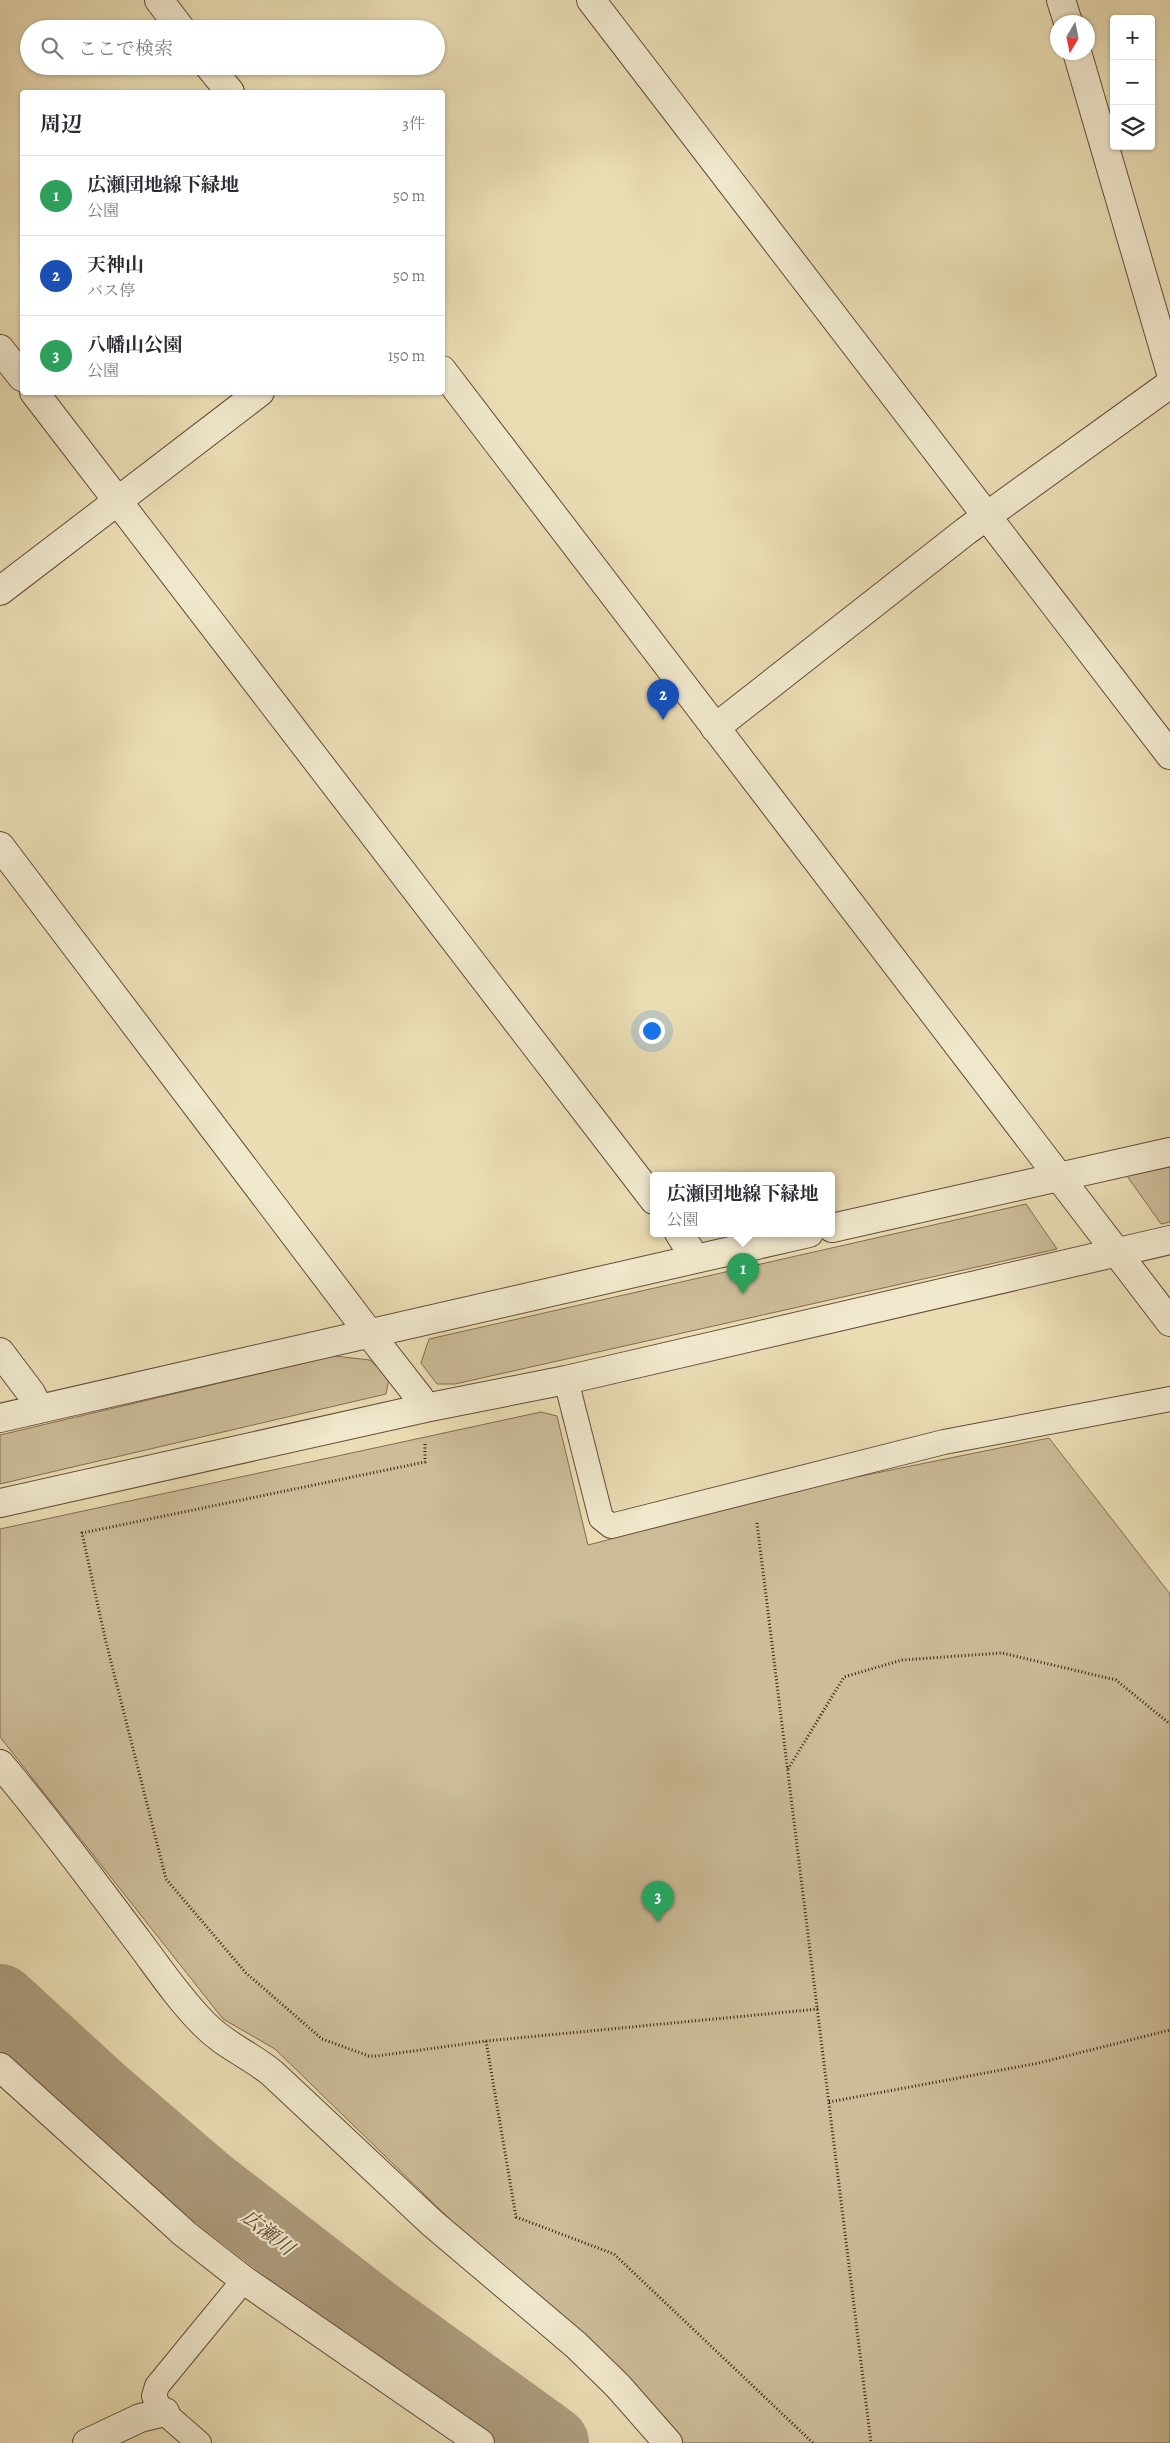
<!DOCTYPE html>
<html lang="ja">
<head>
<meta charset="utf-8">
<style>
	body { margin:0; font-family:Alegreya,"Noto Serif JP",serif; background:#f2f2f3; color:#2b2b33 }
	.controls { position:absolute; right:15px; top:15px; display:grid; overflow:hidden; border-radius:5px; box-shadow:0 1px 4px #0004 }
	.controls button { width:45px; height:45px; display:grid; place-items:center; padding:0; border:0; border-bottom:1px solid #e1e1e2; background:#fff; color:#2b2b33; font:25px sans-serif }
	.compass { position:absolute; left:1050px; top:15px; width:45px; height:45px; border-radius:50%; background:#fff; box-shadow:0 1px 4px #0004; rotate:190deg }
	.you { position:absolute; left:651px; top:1030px; width:18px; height:18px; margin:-12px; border:4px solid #fff; border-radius:50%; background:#1a73e8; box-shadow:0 0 0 8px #1a73e833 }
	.badge { display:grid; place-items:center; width:32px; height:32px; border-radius:50%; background:#8f2418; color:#fff; font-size:16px; font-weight:700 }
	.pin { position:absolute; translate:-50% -41px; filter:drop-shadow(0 1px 2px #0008) }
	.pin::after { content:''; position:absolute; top:26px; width:18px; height:15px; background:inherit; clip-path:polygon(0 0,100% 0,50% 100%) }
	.popup { position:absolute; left:650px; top:1172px; width:185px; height:65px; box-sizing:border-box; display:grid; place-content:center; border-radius:5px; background:#fff; filter:drop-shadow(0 1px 4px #0005); font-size:16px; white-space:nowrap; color:#7c7c81 }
	.popup b { font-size:19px; color:#2b2b33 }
	.popup::after { content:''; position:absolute; left:50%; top:100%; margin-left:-10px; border:10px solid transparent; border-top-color:#fff }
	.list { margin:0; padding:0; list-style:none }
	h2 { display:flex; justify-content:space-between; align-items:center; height:65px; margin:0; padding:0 20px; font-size:21px }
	h2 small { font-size:16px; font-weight:400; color:#7c7c81 }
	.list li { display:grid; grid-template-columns:32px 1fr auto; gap:15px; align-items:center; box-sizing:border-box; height:80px; padding:0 20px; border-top:1px solid #e1e1e2 }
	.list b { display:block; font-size:19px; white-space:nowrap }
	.list p { margin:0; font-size:16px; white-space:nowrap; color:#7c7c81 }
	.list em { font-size:16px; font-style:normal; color:#7c7c81 }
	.icon { flex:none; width:28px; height:28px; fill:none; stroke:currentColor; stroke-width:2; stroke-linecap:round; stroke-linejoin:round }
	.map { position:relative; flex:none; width:1170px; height:2443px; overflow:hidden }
	.search { position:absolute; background:#fff; box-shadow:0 1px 4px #0004; left:20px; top:20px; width:425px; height:55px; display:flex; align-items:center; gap:12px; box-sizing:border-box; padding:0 18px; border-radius:28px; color:#7c7c81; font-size:19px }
	.panel { position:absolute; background:#fff; box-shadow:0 1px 4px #0004; left:20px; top:90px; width:425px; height:305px; border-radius:5px }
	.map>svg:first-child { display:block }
	.green { fill:#ccbc98; stroke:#826c54 }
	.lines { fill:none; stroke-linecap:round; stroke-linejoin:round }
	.river { stroke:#ad9b7c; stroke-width:74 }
	.service-casing { stroke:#644c38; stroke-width:26 }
	.minor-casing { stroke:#644c38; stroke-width:30 }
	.tertiary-casing { stroke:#644c38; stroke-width:30 }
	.path { stroke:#381c0f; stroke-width:3; stroke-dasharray:1 2.5; stroke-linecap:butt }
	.service { stroke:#f1e9ce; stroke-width:24 }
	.minor { stroke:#f1e9ce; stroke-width:28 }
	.tertiary { stroke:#f1e9ce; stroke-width:28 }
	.labels { text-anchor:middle; stroke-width:4.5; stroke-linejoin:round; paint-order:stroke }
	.water-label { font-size:20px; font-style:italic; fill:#614835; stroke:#f1e9ce }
</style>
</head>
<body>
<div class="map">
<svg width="1170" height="2443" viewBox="0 0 1170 2443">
	<rect width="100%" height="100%" fill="#eaddb4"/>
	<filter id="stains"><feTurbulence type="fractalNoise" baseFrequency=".004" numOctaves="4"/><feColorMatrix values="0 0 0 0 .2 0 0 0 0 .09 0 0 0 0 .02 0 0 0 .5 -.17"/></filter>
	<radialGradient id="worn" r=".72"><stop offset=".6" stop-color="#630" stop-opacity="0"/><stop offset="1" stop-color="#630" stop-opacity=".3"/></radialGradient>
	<!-- green -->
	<path class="green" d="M1170 1167V1222L1161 1224 1127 1176Z
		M1026 1204 1057 1249 455 1384H437L421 1363 429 1339Z
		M334 1356 370 1360 389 1378 386 1394 0 1484V1435Z
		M541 1412 557 1416 588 1545 817 1485 1049 1438 1170 1594V2443H683L649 2400 495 2263 275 2049 223 2019 0 1737V1529Z"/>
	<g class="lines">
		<!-- river -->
		<path class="river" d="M0 2001 99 2092 207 2185 376 2316 552 2443"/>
		<!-- service casing -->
		<g class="service-casing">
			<path id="service" d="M566 1380 601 1518 611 1526 944 1442 1170 1399
				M199 2443 160 2409 154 2396 157 2386 244 2280"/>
		</g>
		<!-- minor casing -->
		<g class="minor-casing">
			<path id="minor" d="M591 0 1170 755
				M1061 0 1068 22
				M1077 52 1170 370
				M0 349 22 377
				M34 392 654 1200
				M0 591 260 392
				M715 728 966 531 1170 384
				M0 846 369 1333 419 1397 425 1408
				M832 1228 1170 1152
				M679 1233 695 1258
				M0 1352 31 1393 39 1409
				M0 1418 809 1233
				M0 1503 425 1408 566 1380 1170 1240
				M0 1764C49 1821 93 1882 138 1941 159 1969 179 1999 204 2024 224 2045 250 2055 272 2073L432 2223 576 2345 618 2386 668 2443
				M0 2067 185 2234 244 2280 480 2443
				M87 2443 140 2418 165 2412"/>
		</g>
		<!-- tertiary casing -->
		<g class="tertiary-casing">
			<path id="tertiary" d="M159 0 181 29
				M209 66 230 92
				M442 370 1170 1322"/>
		</g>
		<!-- path -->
		<path class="path" d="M425 1444V1462L82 1533 105 1638 166 1879 246 1973 322 2039 369 2056H377L486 2041 818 2009
			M757 1523 871 2443
			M788 1769 844 1677 902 1660 1002 1653 1116 1680 1170 1724
			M486 2041 516 2217 614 2254 813 2443
			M829 2102 1039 2063 1170 2030"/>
		<!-- service -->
		<use href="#service" class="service"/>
		<!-- minor -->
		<use href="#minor" class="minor"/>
		<!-- tertiary -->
		<use href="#tertiary" class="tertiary"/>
	</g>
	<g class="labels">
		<!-- water labels -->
		<g class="water-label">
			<text transform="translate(268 2232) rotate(38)" y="7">広瀬川</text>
		</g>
	</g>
	<rect width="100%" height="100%" filter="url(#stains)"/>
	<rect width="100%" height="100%" fill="url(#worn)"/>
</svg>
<div class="controls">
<button>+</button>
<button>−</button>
<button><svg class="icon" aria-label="layers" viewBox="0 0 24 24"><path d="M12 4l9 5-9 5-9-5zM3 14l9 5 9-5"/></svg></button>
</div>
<svg class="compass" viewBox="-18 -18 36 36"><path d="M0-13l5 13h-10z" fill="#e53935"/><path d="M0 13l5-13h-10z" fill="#7c7c81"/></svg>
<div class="you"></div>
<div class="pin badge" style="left:743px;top:1294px;background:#2e9e5b">1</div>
<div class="popup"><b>広瀬団地線下緑地</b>公園</div>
<div class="pin badge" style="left:663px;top:720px;background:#1a4fb4">2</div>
<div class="pin badge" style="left:658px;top:1922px;background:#2e9e5b">3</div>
<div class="search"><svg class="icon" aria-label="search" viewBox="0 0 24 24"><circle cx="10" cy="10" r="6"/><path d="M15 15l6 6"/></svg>ここで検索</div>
<section class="panel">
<h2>周辺<small>3件</small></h2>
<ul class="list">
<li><span class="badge" style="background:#2e9e5b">1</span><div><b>広瀬団地線下緑地</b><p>公園</p></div><em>50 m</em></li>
<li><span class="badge" style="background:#1a4fb4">2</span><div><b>天神山</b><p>バス停</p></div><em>50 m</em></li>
<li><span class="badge" style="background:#2e9e5b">3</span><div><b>八幡山公園</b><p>公園</p></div><em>150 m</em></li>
</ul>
</section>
</div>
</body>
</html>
